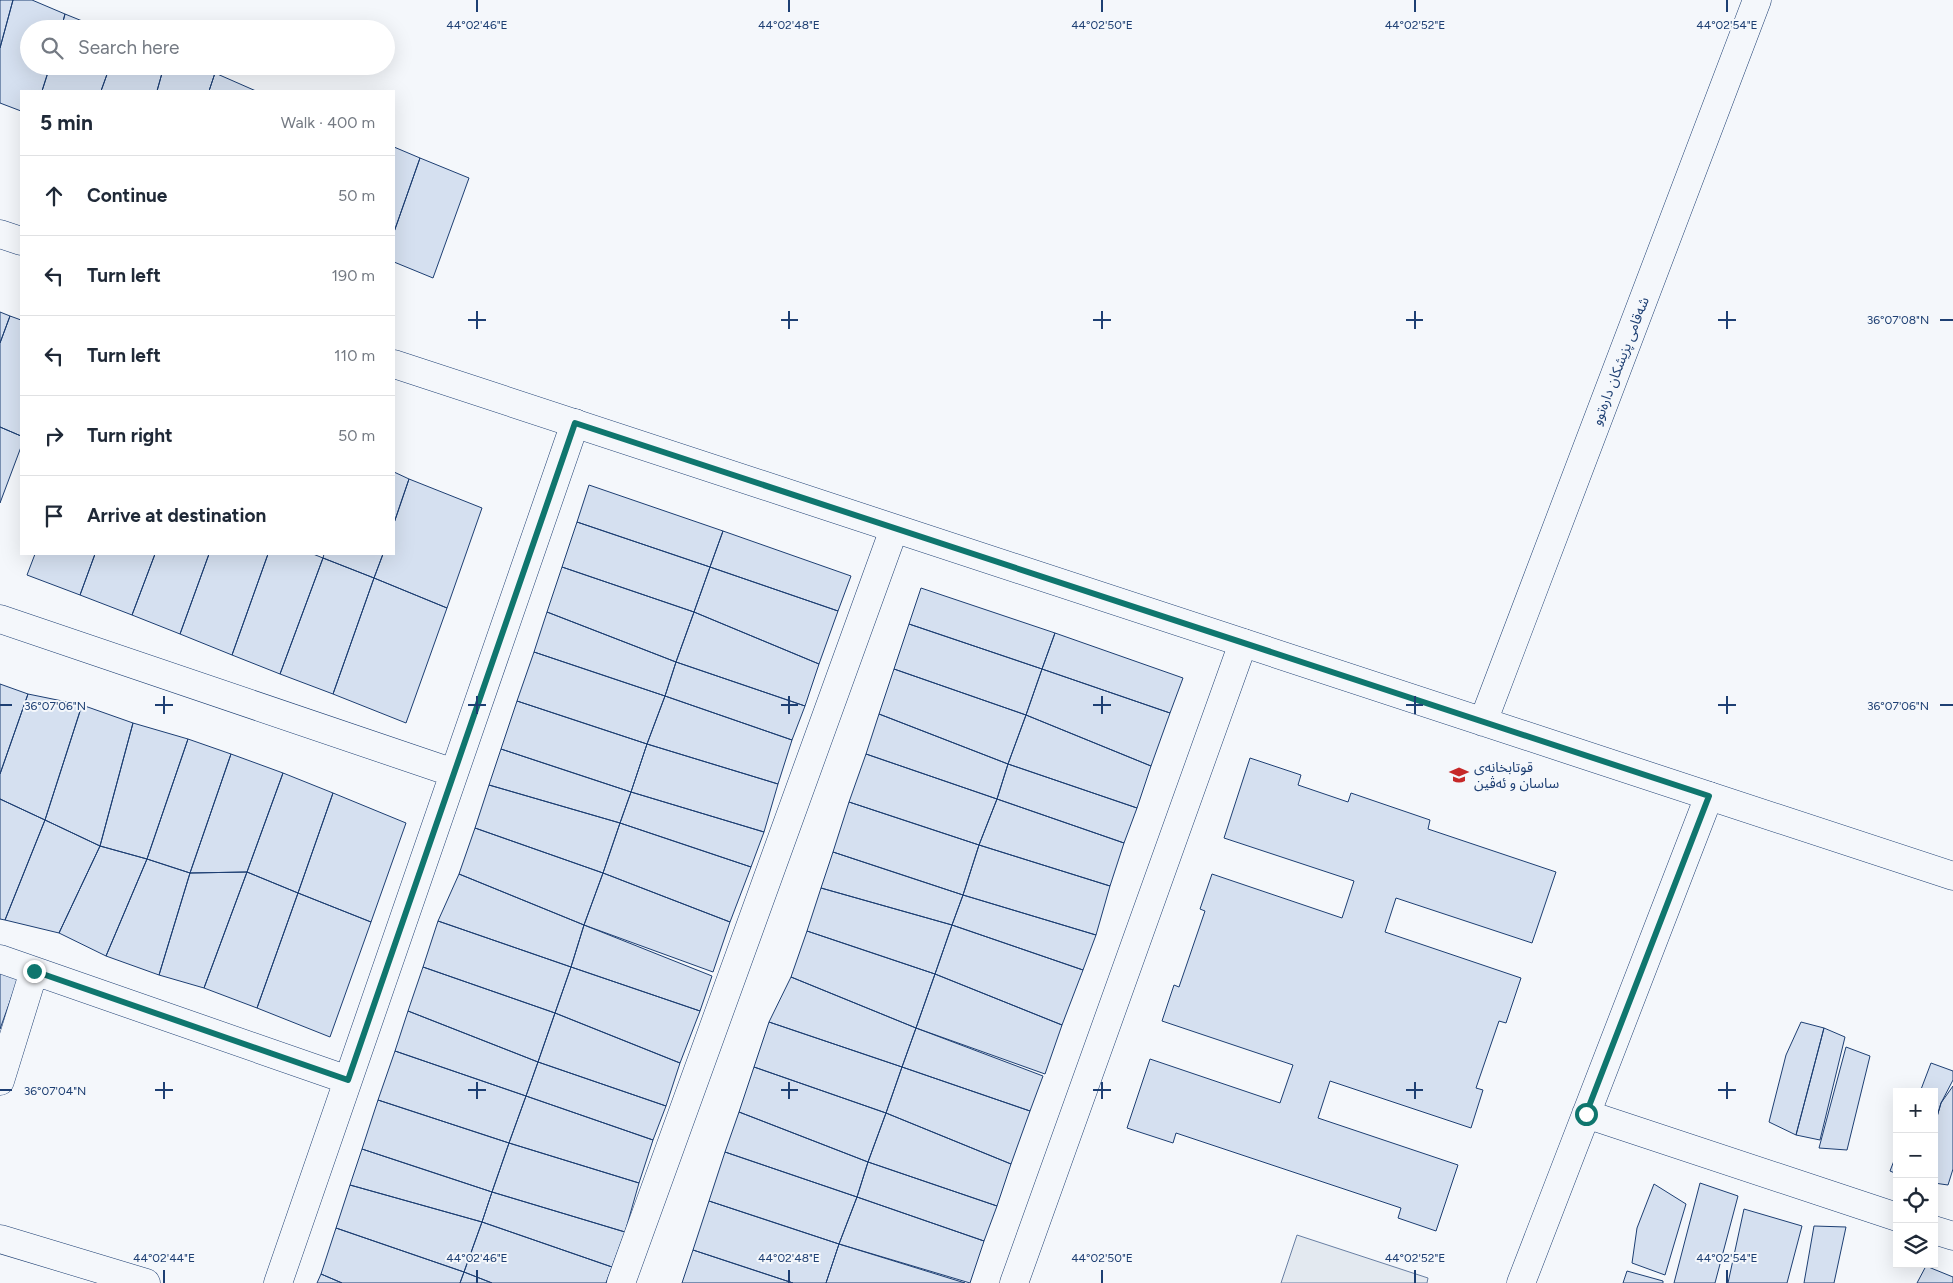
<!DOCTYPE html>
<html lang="en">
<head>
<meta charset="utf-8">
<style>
	body { margin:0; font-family:Figtree,"Noto Sans Arabic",sans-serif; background:#f2f2f3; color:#1f2937 }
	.controls { position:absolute; right:15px; bottom:15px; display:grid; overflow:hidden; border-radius:0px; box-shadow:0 5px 20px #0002 }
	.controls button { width:45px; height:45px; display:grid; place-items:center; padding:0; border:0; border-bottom:1px solid #e0e1e3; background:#fff; color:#1f2937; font:25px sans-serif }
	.stop { position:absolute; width:15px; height:15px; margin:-11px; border:4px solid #0f766e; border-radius:50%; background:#fff }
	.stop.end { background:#0f766e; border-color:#fff; box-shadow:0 1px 5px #0008 }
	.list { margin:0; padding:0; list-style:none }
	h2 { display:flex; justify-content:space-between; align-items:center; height:65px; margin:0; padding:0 20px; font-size:21px }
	h2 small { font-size:16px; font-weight:400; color:#747a83 }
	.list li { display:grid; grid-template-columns:32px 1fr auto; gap:15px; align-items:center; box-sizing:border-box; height:80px; padding:0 20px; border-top:1px solid #e0e1e3 }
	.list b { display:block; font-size:19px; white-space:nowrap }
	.list em { font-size:16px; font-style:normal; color:#747a83 }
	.icon { flex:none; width:28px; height:28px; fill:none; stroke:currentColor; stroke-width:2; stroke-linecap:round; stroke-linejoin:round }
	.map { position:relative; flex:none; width:1953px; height:1283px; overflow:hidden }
	.search { position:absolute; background:#fff; box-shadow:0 5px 20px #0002; left:20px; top:20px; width:375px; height:55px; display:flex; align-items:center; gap:12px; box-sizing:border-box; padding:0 18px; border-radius:28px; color:#747a83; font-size:19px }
	.panel { position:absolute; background:#fff; box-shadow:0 5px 20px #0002; left:20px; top:90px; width:375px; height:465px; border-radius:0px }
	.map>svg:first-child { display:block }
	.garden { fill:#e3e9f0; stroke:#687fa3 }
	.building { fill:#d5e0f0; stroke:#1d3f73 }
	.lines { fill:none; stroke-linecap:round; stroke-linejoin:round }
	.minor-casing { stroke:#1d3f73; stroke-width:29 }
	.tertiary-casing { stroke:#1d3f73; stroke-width:29 }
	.minor { stroke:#f4f7fb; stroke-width:28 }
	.tertiary { stroke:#f4f7fb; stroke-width:28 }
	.route { stroke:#0f766e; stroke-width:6 }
	.ticks { fill:none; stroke:#1d3f73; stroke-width:2 }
	.labels { text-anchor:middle; stroke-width:4; stroke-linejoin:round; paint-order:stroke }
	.street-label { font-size:14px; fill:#1d3f73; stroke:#f4f7fb }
	.poi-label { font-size:14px; fill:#1d3f73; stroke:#f4f7fb; text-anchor:start }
	.ticks-label { font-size:12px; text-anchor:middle; fill:#1d3f73; stroke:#f4f7fb; stroke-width:4; stroke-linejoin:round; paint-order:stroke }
</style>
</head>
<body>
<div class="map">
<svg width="1953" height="1283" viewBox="0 0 1953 1283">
	<rect width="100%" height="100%" fill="#f4f7fb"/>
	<!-- garden -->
	<path class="garden" d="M1297 1235 1428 1278 1427 1283H1281Z"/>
	<!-- building -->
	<path class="building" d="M0 0H13L0 48Z
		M13 0H32L65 14 61 29H29V66H50L42 91H21V111L0 103V48Z
		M65 14 102 29H61Z
		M50 66H110L101 91H42Z
		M110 66H164L157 91H101Z
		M164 66H197L215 73 209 91H157Z
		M215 73 256 91H209Z
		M394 147 420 158 394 232Z
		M420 158 469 178 433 278 394 262V232Z
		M0 312 10 316 0 343Z
		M10 316 21 320V436L0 427V343Z
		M0 427 21 436V447L0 503Z
		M394 472 409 479 394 523Z
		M409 479 482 508 447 608 374 578 383 554H394V523Z
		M589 485 723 531 710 567 577 522Z
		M577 522 710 567 694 612 562 567Z
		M723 531 851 576 838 611 710 567Z
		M35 554H95L80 595 27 575Z
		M95 554H155L132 615 80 595Z
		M155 554H209L180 634 132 615Z
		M209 554H268L232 655 180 634Z
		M268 554H313L323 558 280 674 232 655Z
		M324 554H383L374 578 323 558Z
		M323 558 374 578 333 694 280 674Z
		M562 567 694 612 676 662 547 612Z
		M710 567 838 611 819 664 694 612Z
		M374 578 447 608 406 723 333 694Z
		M921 588 1055 633 1042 669 909 624Z
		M547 612 676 662 665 696 534 652Z
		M694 612 819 664 805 706 676 662Z
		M909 624 1042 669 1026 715 894 669Z
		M1055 633 1183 678 1170 713 1042 669Z
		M534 652 665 696 647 744 517 701Z
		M676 662 805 706 792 740 665 696Z
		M894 669 1026 715 1008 764 879 714Z
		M1042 669 1170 713 1151 766 1026 715Z
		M0 684 28 694 0 774Z
		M28 694 82 705 45 820 0 799V774Z
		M665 696 792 740 778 784 647 744Z
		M517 701 647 744 631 792 501 749Z
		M82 705 133 723 100 846 45 820Z
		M879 714 1008 764 997 799 866 754Z
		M1026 715 1151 766 1137 808 1008 764Z
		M133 723 188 739 147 859 100 846Z
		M188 739 231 754 190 873 147 859Z
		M647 744 778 784 764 832 631 792Z
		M501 749 631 792 620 823 489 785Z
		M231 754 283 773 247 872 190 873Z
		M866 754 997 799 979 845 849 802Z
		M1250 758 1301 775 1298 785 1348 802 1351 793 1430 820 1428 829 1556 872 1532 943 1396 898 1385 932 1521 978 1506 1023 1499 1021 1476 1088 1483 1090 1471 1128 1330 1081 1318 1118 1458 1165 1436 1231 1398 1218 1401 1208 1176 1133 1173 1143 1127 1128 1150 1059 1280 1103 1293 1065 1162 1021 1174 985 1179 987 1205 911 1200 909 1212 874 1342 918 1354 881 1224 838Z
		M1008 764 1137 808 1124 843 997 799Z
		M283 773 333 793 298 893 247 872Z
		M489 785 620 823 603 873 475 828Z
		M631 792 764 832 751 867 620 823Z
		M333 793 406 823 371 922 298 893Z
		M0 799 45 820 5 920 0 919Z
		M997 799 1124 843 1110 886 979 845Z
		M849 802 979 845 963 895 833 852Z
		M45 820 100 846 59 933 5 920Z
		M620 823 751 867 730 922 603 873Z
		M475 828 603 873 584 925 459 874Z
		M979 845 1110 886 1096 935 963 895Z
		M100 846 147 859 106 956 59 933Z
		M833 852 963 895 952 925 821 888Z
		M147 859 190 873 159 975 106 956Z
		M247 872 298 893 257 1008 204 988Z
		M247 872 204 988 159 975 190 873Z
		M603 873 730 922 713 972 584 925Z
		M459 874 584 925 571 967 438 921Z
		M821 888 952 925 935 974 807 931Z
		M298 893 371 922 330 1037 257 1008Z
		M963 895 1096 935 1083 970 952 925Z
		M438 921 571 967 555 1013 423 967Z
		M584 925 712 976 700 1011 571 967Z
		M952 925 1083 970 1062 1025 935 974Z
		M807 931 935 974 916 1028 791 977Z
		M423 967 555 1013 538 1062 408 1011Z
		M571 967 700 1011 680 1063 555 1013Z
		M0 972 18 979 0 1029Z
		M935 974 1062 1025 1045 1074 916 1028Z
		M791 977 916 1028 902 1067 769 1022Z
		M408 1011 538 1062 526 1096 395 1051Z
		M555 1013 680 1063 666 1106 538 1062Z
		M769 1022 902 1067 886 1113 754 1067Z
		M1801 1022 1824 1028 1796 1135 1769 1122 1786 1055Z
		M916 1028 1043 1076 1030 1111 902 1067Z
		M1824 1028 1845 1037 1820 1140 1796 1135Z
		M1846 1047 1870 1056 1847 1150 1819 1148Z
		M395 1051 526 1096 509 1143 378 1100Z
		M538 1062 666 1106 653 1140 526 1096Z
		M1931 1063 1953 1071V1080L1941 1103 1934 1127V1092H1920Z
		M754 1067 886 1113 868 1162 739 1112Z
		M902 1067 1030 1111 1011 1164 886 1113Z
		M1953 1086V1169L1948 1185 1934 1183V1127L1941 1103Z
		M526 1096 653 1140 639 1183 509 1143Z
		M378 1100 509 1143 492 1192 362 1149Z
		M739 1112 868 1162 857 1197 725 1152Z
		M886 1113 1011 1164 997 1206 868 1162Z
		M509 1143 639 1183 625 1232 492 1192Z
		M362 1149 492 1192 482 1222 350 1185Z
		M725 1152 857 1197 839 1244 709 1201Z
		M1897 1153V1174L1890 1171Z
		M868 1162 997 1206 984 1241 857 1197Z
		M1700 1183 1738 1196 1715 1283H1674Z
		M1654 1184 1686 1204 1665 1275 1632 1263 1637 1228Z
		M350 1185 482 1222 464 1272 336 1228Z
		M492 1192 625 1232 612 1267 482 1222Z
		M857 1197 984 1241 970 1283 839 1244Z
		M709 1201 839 1244 826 1283H793L693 1250Z
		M1744 1209 1802 1226 1787 1283H1728Z
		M482 1222 612 1267 606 1283H492L464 1272Z
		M1814 1226 1846 1227 1834 1283H1804Z
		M336 1228 464 1272 460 1283H342L321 1274Z
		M839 1244 965 1283H826Z
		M693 1250 793 1283H682Z
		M1926 1266 1953 1277V1283H1917Z
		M1627 1271 1663 1281V1283H1623Z
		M464 1272 492 1283H460Z
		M321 1274 342 1283H317Z"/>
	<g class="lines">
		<!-- minor casing -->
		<g class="minor-casing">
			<path id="minor" d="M0 619 454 773
				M0 959 348 1080
				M0 1081 34 971
				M1586 1114 1897 1217
				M1934 1230 1953 1236
				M0 1239 146 1283
				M278 1283 575 423
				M621 1283 894 529
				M1014 1283 1243 643
				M1521 1283 1709 796"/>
		</g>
		<!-- tertiary casing -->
		<g class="tertiary-casing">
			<path id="tertiary" d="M0 234 21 241
				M394 364 1953 876
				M1483 722 1757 0"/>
		</g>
		<!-- minor -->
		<use href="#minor" class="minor"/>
		<!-- tertiary -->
		<use href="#tertiary" class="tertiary"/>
	</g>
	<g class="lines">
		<!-- route -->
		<path class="route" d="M34 971 348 1080 575 423 1709 796 1586 1114"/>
	</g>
	<!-- ticks -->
	<path class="ticks" d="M477 0V12M789 0V12M1102 0V12M1415 0V12M1727 0V12M477 311V329M789 311V329M1102 311V329M1415 311V329M1727 311V329M468 320H486M781 320H798M1093 320H1111M1406 320H1423M1718 320H1736M1940 320H1953M164 696V714M477 696V714M789 696V714M1102 696V714M1415 696V714M1727 696V714M0 705H12M155 705H173M468 705H486M781 705H798M1093 705H1111M1406 705H1423M1718 705H1736M1940 705H1953M164 1082V1099M477 1082V1099M789 1082V1099M1102 1082V1099M1415 1082V1099M1727 1082V1099M0 1090H12M155 1090H173M468 1090H486M781 1090H798M1093 1090H1111M1406 1090H1423M1718 1090H1736M164 1270V1283M477 1270V1283M789 1270V1283M1102 1270V1283M1415 1270V1283M1727 1270V1283"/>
	<!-- icons -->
	<defs>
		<g id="school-bare" transform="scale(1.5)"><path d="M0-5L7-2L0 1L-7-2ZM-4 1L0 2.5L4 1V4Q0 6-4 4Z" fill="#c62828" stroke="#f4f7fb" stroke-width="2.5" paint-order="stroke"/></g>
	</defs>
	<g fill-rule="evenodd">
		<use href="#school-bare" x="1459" y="775"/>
	</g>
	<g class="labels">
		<!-- street labels -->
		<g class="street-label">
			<text transform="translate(1620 361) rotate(-69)" y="5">شەقامی پزیشکان دارەتوو</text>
		</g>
		<!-- poi labels -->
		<g class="poi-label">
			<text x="1474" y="772">قوتابخانەی<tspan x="1474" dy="16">ساسان و ئەڤین</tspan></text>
		</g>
	</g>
	<g class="ticks-label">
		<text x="477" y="29">44°02'46"E</text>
		<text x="789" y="29">44°02'48"E</text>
		<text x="1102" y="29">44°02'50"E</text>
		<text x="1415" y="29">44°02'52"E</text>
		<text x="1727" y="29">44°02'54"E</text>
		<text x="1898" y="324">36°07'08"N</text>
		<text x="55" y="710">36°07'06"N</text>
		<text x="1898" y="710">36°07'06"N</text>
		<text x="55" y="1095">36°07'04"N</text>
		<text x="164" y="1262">44°02'44"E</text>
		<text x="477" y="1262">44°02'46"E</text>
		<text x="789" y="1262">44°02'48"E</text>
		<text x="1102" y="1262">44°02'50"E</text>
		<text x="1415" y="1262">44°02'52"E</text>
		<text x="1727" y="1262">44°02'54"E</text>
	</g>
</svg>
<div class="controls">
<button>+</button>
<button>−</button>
<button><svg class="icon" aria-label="locate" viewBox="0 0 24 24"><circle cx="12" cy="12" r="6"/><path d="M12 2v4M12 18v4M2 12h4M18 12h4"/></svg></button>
<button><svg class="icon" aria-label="layers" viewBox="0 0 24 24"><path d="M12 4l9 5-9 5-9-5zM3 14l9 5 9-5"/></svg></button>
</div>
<div class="stop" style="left:1586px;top:1114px"></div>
<div class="stop end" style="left:34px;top:971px"></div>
<div class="search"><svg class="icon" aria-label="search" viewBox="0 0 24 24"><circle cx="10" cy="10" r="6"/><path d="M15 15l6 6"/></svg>Search here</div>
<section class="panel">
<h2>5 min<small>Walk · 400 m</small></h2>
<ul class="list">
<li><svg class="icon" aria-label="ahead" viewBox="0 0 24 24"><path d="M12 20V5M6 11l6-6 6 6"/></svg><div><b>Continue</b></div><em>50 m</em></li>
<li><svg class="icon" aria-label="left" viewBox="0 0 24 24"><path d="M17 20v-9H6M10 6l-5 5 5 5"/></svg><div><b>Turn left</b></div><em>190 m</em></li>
<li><svg class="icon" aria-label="left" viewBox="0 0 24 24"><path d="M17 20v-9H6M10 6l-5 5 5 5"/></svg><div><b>Turn left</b></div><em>110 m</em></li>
<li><svg class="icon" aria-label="right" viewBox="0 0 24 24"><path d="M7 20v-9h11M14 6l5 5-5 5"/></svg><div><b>Turn right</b></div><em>50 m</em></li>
<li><svg class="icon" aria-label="arrive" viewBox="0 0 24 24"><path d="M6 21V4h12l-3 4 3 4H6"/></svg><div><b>Arrive at destination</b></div></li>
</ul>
</section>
</div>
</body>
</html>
